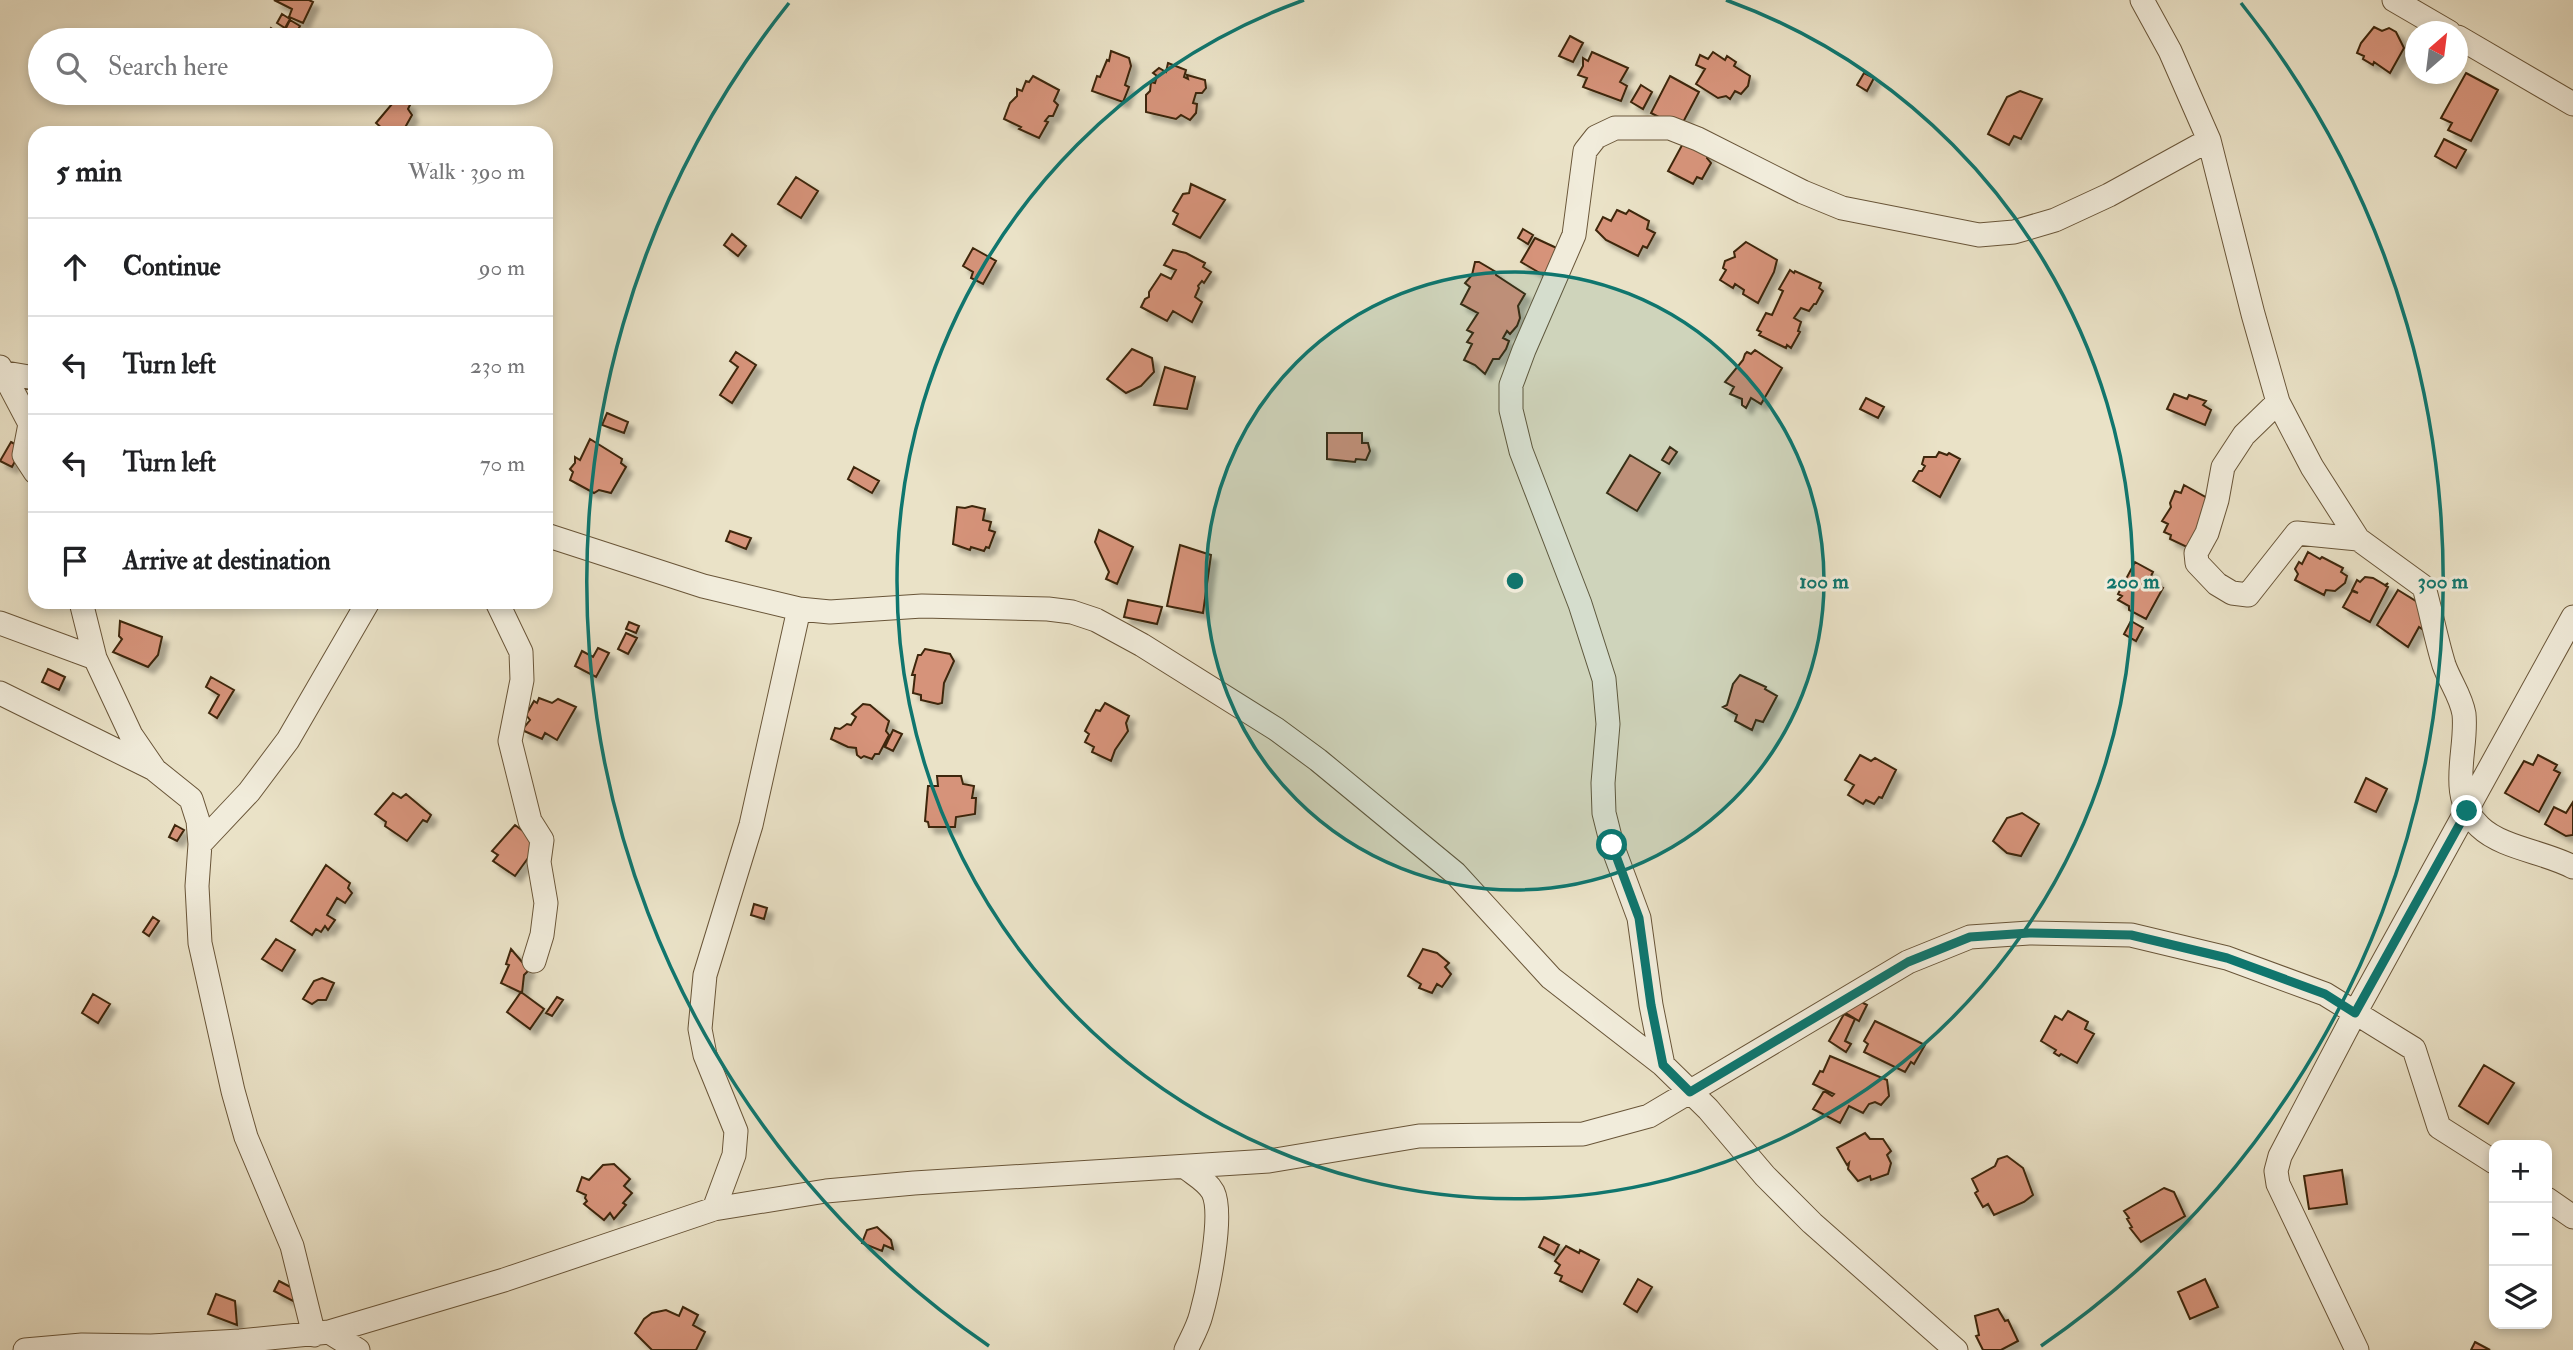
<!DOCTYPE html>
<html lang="en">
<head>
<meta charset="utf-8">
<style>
	body { margin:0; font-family:"IM FELL Double Pica",serif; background:#f6f6f6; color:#202124 }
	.controls { position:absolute; right:21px; bottom:21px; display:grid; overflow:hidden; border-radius:14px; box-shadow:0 4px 10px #0003 }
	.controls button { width:63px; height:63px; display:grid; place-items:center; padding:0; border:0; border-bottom:2px solid #e0e0e0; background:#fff; color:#202124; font:35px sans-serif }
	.compass { position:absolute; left:2405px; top:21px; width:63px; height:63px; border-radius:50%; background:#fff; box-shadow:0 4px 10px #0003; rotate:28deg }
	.stop { position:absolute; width:21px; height:21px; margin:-16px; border:5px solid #0f766e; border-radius:50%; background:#fff }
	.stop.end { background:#0f766e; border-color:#fff; box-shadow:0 2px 7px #0008 }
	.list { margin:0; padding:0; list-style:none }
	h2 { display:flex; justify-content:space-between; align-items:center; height:91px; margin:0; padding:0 28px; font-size:30px }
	h2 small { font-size:23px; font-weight:400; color:#757577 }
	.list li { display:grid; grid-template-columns:46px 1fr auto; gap:21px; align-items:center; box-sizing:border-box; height:98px; padding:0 28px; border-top:2px solid #e0e0e0 }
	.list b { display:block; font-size:26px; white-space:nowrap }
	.list em { font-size:23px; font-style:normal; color:#757577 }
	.icon { flex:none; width:38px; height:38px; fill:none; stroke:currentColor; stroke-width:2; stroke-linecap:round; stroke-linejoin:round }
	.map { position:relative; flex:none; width:2573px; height:1350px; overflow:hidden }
	.search { position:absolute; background:#fff; box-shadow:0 4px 10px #0003; left:28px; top:28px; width:525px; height:77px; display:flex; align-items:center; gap:18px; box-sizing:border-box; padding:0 24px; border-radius:38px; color:#757577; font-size:26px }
	.panel { position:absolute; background:#fff; box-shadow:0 4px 10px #0003; left:28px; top:126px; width:525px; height:483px; border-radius:21px }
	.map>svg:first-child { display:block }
	.building { fill:#d6937a; stroke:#3e2609; stroke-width:2; filter:url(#shadow) }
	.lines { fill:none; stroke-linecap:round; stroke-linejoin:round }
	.minor-casing { stroke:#695538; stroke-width:25 }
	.minor { stroke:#f1ecdb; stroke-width:23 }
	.route { stroke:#0f766e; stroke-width:9 }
	.ring { fill:none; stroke:#0f766e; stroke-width:3.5 }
	.centre { fill:#0f766e; stroke:#f1ecdb; stroke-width:3.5 }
	.ring-label { font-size:21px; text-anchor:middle; font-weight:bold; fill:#0f766e; stroke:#f1ecdb; stroke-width:6; stroke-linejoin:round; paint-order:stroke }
</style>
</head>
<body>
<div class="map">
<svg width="2573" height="1350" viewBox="0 0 2573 1350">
	<defs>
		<filter id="shadow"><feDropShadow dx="6" dy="6" stdDeviation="2" flood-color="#0004"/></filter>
	</defs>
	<rect width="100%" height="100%" fill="#eae2c7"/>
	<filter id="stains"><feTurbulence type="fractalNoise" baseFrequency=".00286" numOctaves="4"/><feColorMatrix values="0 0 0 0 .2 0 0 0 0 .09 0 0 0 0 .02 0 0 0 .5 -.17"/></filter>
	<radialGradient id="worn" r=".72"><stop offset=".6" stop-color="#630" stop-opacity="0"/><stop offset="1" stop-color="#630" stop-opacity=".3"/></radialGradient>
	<!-- building -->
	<path class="building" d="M274 0H309L313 2 303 23 289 17 292 9Z
		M282 14 290 19 285 28 277 23Z
		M290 20 300 26 292 40H280Z
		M2374 27 2382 31 2389 28 2396 32 2404 48 2390 73 2374 62 2373 65 2363 59 2364 56 2357 53 2361 43Z
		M271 28 280 34 276 40 266 36Z
		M1570 36 1583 43 1573 62 1559 56Z
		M1111 51 1129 58 1131 66 1125 85 1129 87 1123 102 1092 91 1097 76 1100 77 1107 60 1109 61Z
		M1592 52 1628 68 1620 82 1627 86 1621 101 1583 87 1587 78 1578 75 1583 66V58L1588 61Z
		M1713 52 1725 60 1727 56 1736 62 1734 66 1750 76 1748 86 1741 94 1735 91 1730 99 1726 96 1718 98 1696 84 1705 69 1696 65 1700 55 1708 59Z
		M1168 63 1186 70 1184 77 1188 79 1187 75 1205 80 1206 88 1202 93H1196L1193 103 1197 104 1196 113 1190 120 1181 115 1176 119 1146 112V95L1150 91 1151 82 1155 83 1157 76 1153 73 1159 68 1166 72Z
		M1864 73 1874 78 1867 91 1857 85Z
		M2466 73 2498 90 2471 141 2448 130 2452 123 2441 118Z
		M1033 76 1059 90 1054 101 1058 105 1053 116H1049L1045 121 1048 122 1039 138 1019 129 1021 127 1004 119 1010 103 1017 96V89L1022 91 1026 81 1029 82Z
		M1670 76 1699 92 1680 128 1651 113Z
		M1641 85 1652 92 1643 109 1631 102Z
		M2020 91 2042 99 2021 139 2014 136 2009 145 1988 134 2007 97Z
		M397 98 410 105 408 109 412 115 402 133H382L384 130 376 123Z
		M1687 136 1711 149 1707 158 1711 163 1702 179 1697 177 1693 184 1668 171Z
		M2444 139 2466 150 2456 168 2435 156Z
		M796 177 818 191 801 218 778 204Z
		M1191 184 1225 200 1200 238 1173 224 1178 214 1173 211 1183 194 1189 193Z
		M1617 210 1626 214 1629 210 1649 221 1647 229 1655 233 1647 248 1643 246 1638 256 1606 240 1596 230 1603 217 1611 221Z
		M1523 229 1533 235 1528 244 1518 238Z
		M732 234 746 246 738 256 724 245Z
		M1535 238 1561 250 1545 276 1521 262Z
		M1746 242 1777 260 1774 272 1758 303 1743 294 1744 290 1735 284 1733 288 1720 280 1726 270 1723 268 1725 261 1735 257 1734 252Z
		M973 248 996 261 983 284 971 278 973 272 963 266Z
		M1173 250 1186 253 1205 263 1203 267 1211 272 1204 283 1202 281 1198 286 1199 288 1195 297 1202 302 1192 322 1173 311 1167 321 1141 307 1145 299 1149 297V292L1161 274 1171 279 1176 270 1164 265Z
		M1475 262H1479L1496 272V275L1525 294 1518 306 1520 318 1517 326 1510 334 1507 331 1503 338 1509 341 1506 349 1499 359H1493L1485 374 1475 365 1464 360 1472 344 1467 342 1473 333 1467 330 1478 313 1461 304 1470 287 1465 283 1472 275Z
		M1790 270 1794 273 1795 271 1821 283 1819 288 1823 291 1816 304H1814L1809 311 1801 308 1794 318 1801 322 1798 331 1800 332 1791 348 1787 345 1786 348 1759 335 1761 332 1757 330 1766 313 1772 315 1783 291 1779 289Z
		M1132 349 1152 358 1154 372 1141 386 1126 393 1107 379Z
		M1755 350 1782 368 1761 404 1751 398 1746 408 1742 405V399L1730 394 1734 387 1725 382 1743 360 1745 354 1747 352 1751 354Z
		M736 352 756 365 732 403 720 395 738 367 730 361Z
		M1165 367 1195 377 1187 409 1154 405Z
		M2174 394 2187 399 2189 395 2206 401 2203 405 2211 410 2205 425 2167 409Z
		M1866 398 1884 407 1878 418 1860 409Z
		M607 413 628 422 624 433 602 425Z
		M1327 433H1362V443H1368L1370 451 1366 460 1356 459 1355 462 1327 459Z
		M590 439 622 459 621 463 626 467 611 493 599 490 594 493 570 480 573 472 570 469 575 463V457L580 460Z
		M11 442 22 448 12 467 0 461Z
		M1670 447 1677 452 1669 464 1662 460Z
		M1939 452 1947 455 1949 453 1960 459 1940 497 1913 481 1919 471H1922L1925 466 1922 464 1924 457H1936Z
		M1630 455 1660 473 1637 511 1607 493Z
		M854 467 879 481 872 493 848 479Z
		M2184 485 2209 499 2189 548 2170 539 2171 535 2164 532 2168 524 2162 521 2171 507 2170 503 2175 491 2181 493Z
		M972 506 985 509 983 520 991 522 989 530 995 532 989 548 986 547 984 551 971 547 970 550 953 544 957 507 965 508Z
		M1099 530 1133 547 1117 584 1106 579 1109 572 1095 542Z
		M730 531 751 538 746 549 726 541Z
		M1180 545 1211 555 1203 613 1167 606Z
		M2308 552 2320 559 2322 557 2343 568 2341 572 2347 576 2345 583 2335 591 2326 590 2324 595 2295 580 2298 574 2295 569 2299 562 2302 564Z
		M2135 562 2153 572 2151 576 2158 580 2156 584 2163 588 2146 619 2129 610V606L2118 600 2122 596 2118 594Z
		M2365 577 2373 578 2385 585 2388 583 2386 586 2388 587 2370 622 2343 607 2352 591 2358 593 2352 590 2357 580 2360 582Z
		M2398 590 2427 608 2429 617 2422 629 2419 627 2408 647 2377 625Z
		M1128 600 1162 607 1157 624 1124 617Z
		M120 621 162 637 158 655 148 667 113 652 122 639 119 636Z
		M2131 621 2143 628 2136 641 2124 634Z
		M629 622 639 626 636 633 626 629Z
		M626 633 637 638 628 654 618 649Z
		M598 648 609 653 596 677 575 666 582 651 593 657Z
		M925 649 950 654 954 661 944 683 942 703 938 704 921 700V695L913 693 915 675H912L918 655H921Z
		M48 669 65 677 59 690 42 682Z
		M1740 675 1766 687 1765 689 1777 696 1763 722 1756 720 1752 730 1735 721 1737 715 1723 707 1727 705 1733 684Z
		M211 677 234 690 217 718 209 713 219 695 206 687Z
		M539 698 552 703 558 699 576 707 557 740 545 733 542 739 522 730 530 720 526 715 534 701 537 703Z
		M1105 703 1129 716 1126 723 1128 731 1115 750 1111 761 1092 752 1094 747 1085 742 1089 734 1085 731 1096 710 1100 711Z
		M863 704 870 705 889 721 886 731 889 735 879 754H875L872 759 864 756 861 758 857 755 856 748 848 747 831 739 835 728 840 729 847 724 851 725 856 717 852 714Z
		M893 730 902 734 893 751 885 747Z
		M1860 755 1871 761 1875 758 1896 770 1882 798 1879 797 1874 804 1866 800 1863 804 1848 795 1854 785 1845 780Z
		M2538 755 2557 765 2554 770 2560 773 2539 812 2505 793 2524 761 2533 765Z
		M937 776H961L963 784 974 786 972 798H976L975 814 956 817 955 827H929L928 822 925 821 928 786H938Z
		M2366 778 2387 789 2376 812 2355 802Z
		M393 793 401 798 406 794 431 815 427 822 423 820 407 841 385 826 386 822 375 814Z
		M2573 802V835L2566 836 2545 824 2554 807 2566 813Z
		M2022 813 2039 824 2021 856 2007 853 1993 841 2007 818Z
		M175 825 184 830 177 841 169 837Z
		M515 825 539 843 515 876 493 861 498 855 492 851Z
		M326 865 350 883 348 888 352 893 345 903 337 898 327 915 335 920 328 930 325 926 321 932 316 929 312 935 291 921Z
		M754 904 767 908 764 919 751 915Z
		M153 917 159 921 149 936 143 932Z
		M276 939 295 950 282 971 262 959Z
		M511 949 529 970 524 975 522 993 501 983 509 965 506 964Z
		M1423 949 1437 953 1449 963 1445 967 1451 974 1442 987 1437 984 1432 993 1419 988 1421 984 1408 976Z
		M322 978 334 983 326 1000H318L312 1004 303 999 314 981Z
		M521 992 544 1009 530 1029 507 1012Z
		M93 994 110 1004 98 1023 82 1013Z
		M557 997 563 1000 552 1016 546 1013Z
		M1852 997 1867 1005 1859 1021 1844 1012Z
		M2068 1011 2088 1022 2085 1029 2094 1034 2077 1063 2061 1054 2059 1056 2054 1053 2056 1050 2041 1041 2055 1016 2062 1020Z
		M1844 1014 1855 1019 1845 1041 1851 1044 1846 1052 1829 1041Z
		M1875 1021 1925 1045 1914 1064 1911 1062 1905 1072 1864 1052 1868 1044 1864 1041Z
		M1830 1056 1887 1080 1889 1096 1881 1105 1875 1102 1869 1104 1863 1113 1849 1106 1840 1123 1813 1109 1824 1091 1832 1096 1834 1094 1813 1084 1820 1071 1823 1072Z
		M2484 1065 2514 1083 2488 1124 2459 1106Z
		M1865 1133 1870 1139H1883L1891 1151 1887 1155 1891 1163 1888 1174 1871 1180 1870 1176 1858 1181 1848 1169 1849 1163 1847 1165 1837 1148Z
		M2007 1156 2023 1168 2033 1195 2024 1202 1994 1215 1988 1204 1983 1207 1975 1193 1978 1191 1972 1179 1995 1166 1998 1159Z
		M614 1164 630 1179 624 1186 632 1193 623 1203 626 1205 614 1219 610 1213 604 1220 584 1204 587 1201 585 1198 586 1195 577 1191 582 1177 589 1180 603 1165Z
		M2342 1170 2347 1204 2309 1209 2304 1176Z
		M2164 1188 2174 1192 2185 1216 2141 1242 2130 1228 2132 1227 2127 1219 2129 1218 2124 1211Z
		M877 1227 891 1240 893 1249 884 1245 882 1251 862 1243 867 1230Z
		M1544 1237 1559 1245 1554 1255 1539 1247Z
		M1566 1246 1579 1253 1580 1250 1599 1260 1582 1292 1560 1281 1562 1276 1555 1273 1560 1265 1555 1261Z
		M1638 1279 1652 1287 1637 1312 1624 1304Z
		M2205 1279 2218 1307 2190 1319 2178 1292Z
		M279 1281 298 1291 293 1301 274 1291Z
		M216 1294 235 1301 237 1325 208 1314Z
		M683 1307 698 1315 693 1325 705 1332 696 1350H652L635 1333 644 1319 652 1313 666 1310 679 1316Z
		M1998 1309 2005 1321 2008 1320 2018 1341 2001 1350H1983L1976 1336 1979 1335 1975 1316Z
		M2475 1342 2490 1350H2471Z"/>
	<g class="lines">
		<!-- minor casing -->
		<g class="minor-casing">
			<path id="minor" d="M2142 0 2170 51 2209 140 2253 314 2278 402 2312 467 2358 539 2424 587C2431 612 2436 639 2444 665 2450 682 2461 696 2464 714 2468 751 2446 796 2480 827 2502 848 2545 852 2573 867
				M2394 0 2449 32
				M2458 37 2573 104
				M0 367 30 424 24 455 35 472
				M0 372 35 378
				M2278 402 2244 435 2223 467 2217 500 2207 533 2196 553 2197 563 2217 584 2232 593 2248 595 2297 533 2358 539
				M546 535 703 586 799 609 830 612 922 606 1048 609 1072 612 1096 620 1142 645 1276 729 1318 760 1455 873 1551 978 1663 1065 1708 1109 1765 1176 1812 1223 1956 1350
				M81 602 95 658 131 735 155 770 191 799 198 821 200 844 197 886 200 943 233 1091 246 1137 292 1246 314 1335
				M497 602 521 652 522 680 510 741 530 821 542 840 539 862 546 903 542 935 534 961
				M0 623 95 658
				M0 693 154 769
				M200 844 249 792 288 740 368 602
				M1663 1065 1651 1005 1639 918 1612 845 1604 813 1603 783 1608 724 1604 679 1580 604 1521 451 1511 410V385L1524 350 1574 235 1585 151 1596 137 1615 128H1670L1698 139 1803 192 1842 208 1979 235 2014 232 2055 220 2109 195 2209 140
				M1185 1167C1195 1175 1207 1181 1213 1192 1224 1215 1208 1290 1201 1315 1198 1327 1191 1339 1186 1350
				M2547 1199 2573 1217
				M714 1209 734 1155 736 1131 705 1055 700 1029 705 975 751 825 799 609
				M329 1332 358 1350
				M25 1350 82 1345 151 1346 240 1341 329 1332 504 1280 714 1209 826 1191 914 1183 1269 1161 1419 1136 1583 1134 1649 1116 1908 962 1970 937 2029 933 2131 935 2227 958 2325 994 2414 1049 2439 1127 2494 1162
				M2357 1350 2278 1184 2276 1171 2280 1156 2355 1013 2573 617"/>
		</g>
		<!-- minor -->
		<use href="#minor" class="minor"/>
	</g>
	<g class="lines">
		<!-- route -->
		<path class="route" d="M1612 845 1639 918 1651 1005 1663 1065 1690 1092 1908 962 1970 937 2029 933 2131 935 2227 958 2325 994 2355 1013 2467 811"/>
	</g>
	<!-- distance rings -->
	<circle cx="1515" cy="581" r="309" fill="#0f766e" fill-opacity=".12"/>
	<g class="ring">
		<circle cx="1515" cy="581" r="309"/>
		<path d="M1726 0A618 618 0 1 1 1304 0"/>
		<path d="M989 1346A928 928 0 0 1 789 3M2241 3A928 928 0 0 1 2041 1346"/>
	</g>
	<circle cx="1515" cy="581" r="10" class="centre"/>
	<g class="ring-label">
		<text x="1824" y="588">100 m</text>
		<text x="2133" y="588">200 m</text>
		<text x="2443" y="588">300 m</text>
	</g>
	<rect width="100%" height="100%" filter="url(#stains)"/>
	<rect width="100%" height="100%" fill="url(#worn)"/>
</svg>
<div class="controls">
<button>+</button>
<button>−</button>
<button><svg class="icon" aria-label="layers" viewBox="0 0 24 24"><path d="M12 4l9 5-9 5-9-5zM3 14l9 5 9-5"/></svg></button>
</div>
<svg class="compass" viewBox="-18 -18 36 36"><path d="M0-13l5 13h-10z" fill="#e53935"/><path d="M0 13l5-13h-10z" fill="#757577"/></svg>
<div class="stop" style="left:1612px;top:845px"></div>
<div class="stop end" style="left:2467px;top:811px"></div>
<div class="search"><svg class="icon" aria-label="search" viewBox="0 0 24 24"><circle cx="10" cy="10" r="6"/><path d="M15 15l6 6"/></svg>Search here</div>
<section class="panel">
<h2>5 min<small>Walk · 390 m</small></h2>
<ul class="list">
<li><svg class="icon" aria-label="ahead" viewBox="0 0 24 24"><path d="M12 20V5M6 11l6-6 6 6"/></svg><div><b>Continue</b></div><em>90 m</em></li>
<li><svg class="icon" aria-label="left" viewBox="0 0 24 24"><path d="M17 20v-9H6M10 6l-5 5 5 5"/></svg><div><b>Turn left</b></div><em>230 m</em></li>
<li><svg class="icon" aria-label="left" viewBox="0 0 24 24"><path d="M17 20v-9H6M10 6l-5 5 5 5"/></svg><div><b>Turn left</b></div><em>70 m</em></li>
<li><svg class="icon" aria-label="arrive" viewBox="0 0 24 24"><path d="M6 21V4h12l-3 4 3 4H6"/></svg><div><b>Arrive at destination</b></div></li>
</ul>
</section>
</div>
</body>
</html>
